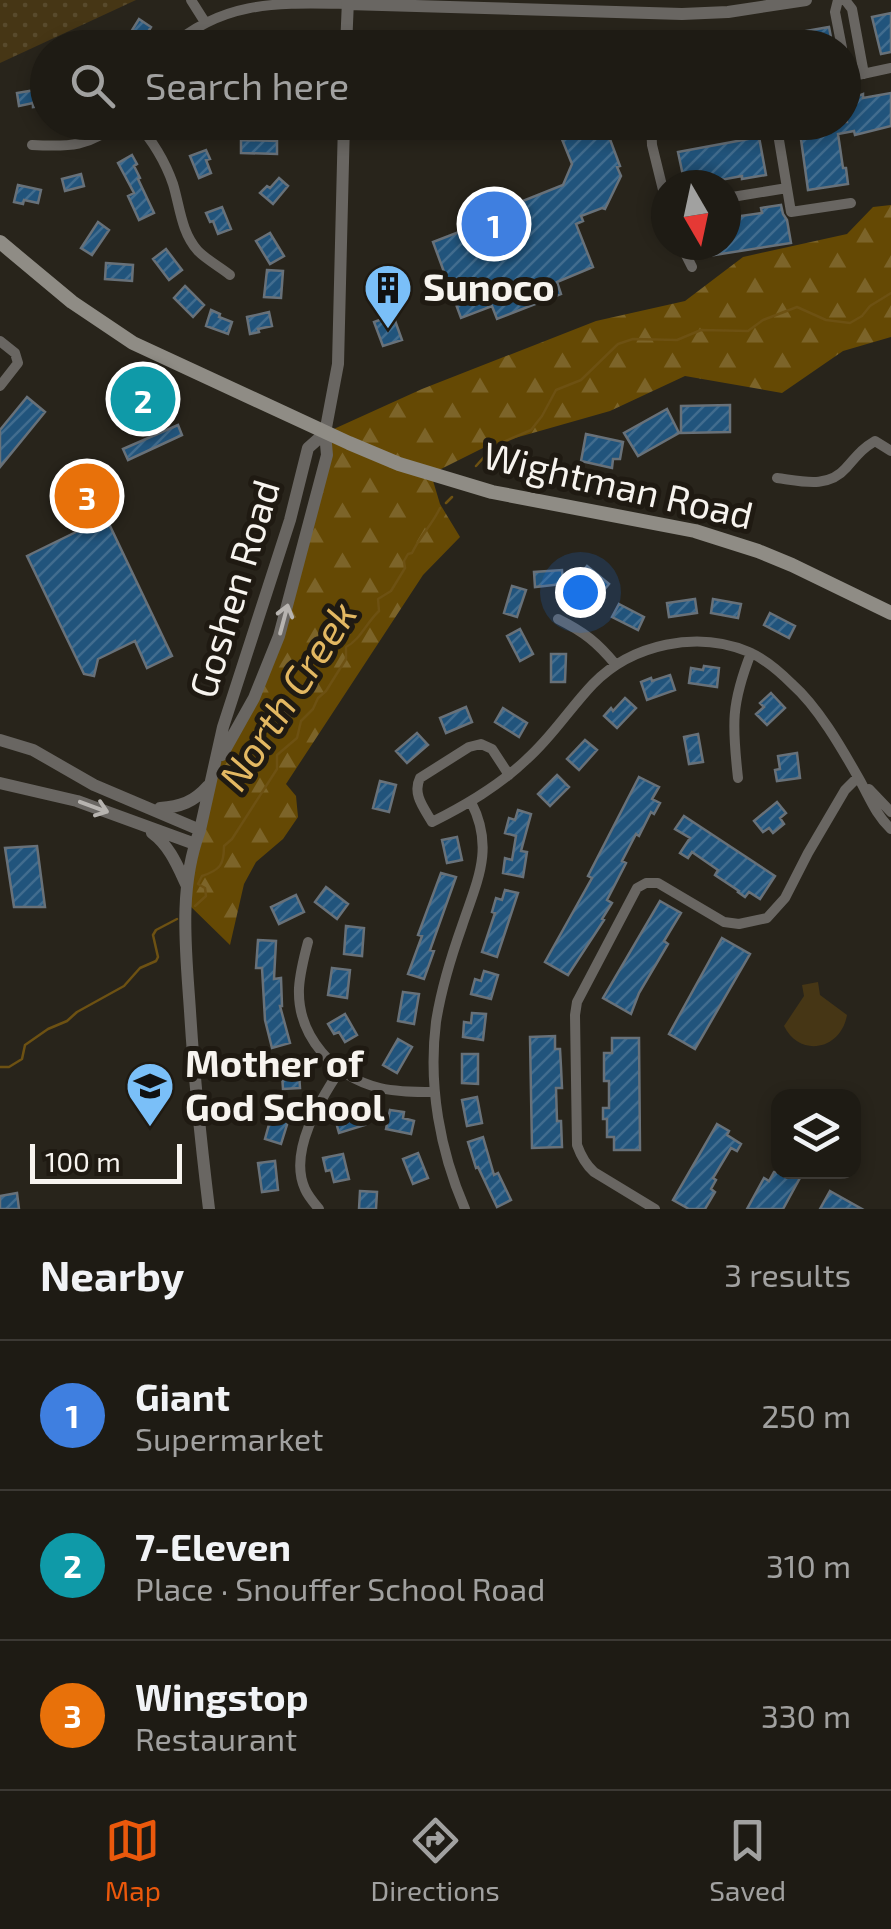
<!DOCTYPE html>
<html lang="en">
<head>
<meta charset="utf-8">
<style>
	body { margin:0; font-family:"Exo 2",sans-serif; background:#26241d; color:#f1f3f6 }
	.controls { position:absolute; right:30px; bottom:30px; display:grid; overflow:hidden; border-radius:20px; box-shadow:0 5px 15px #0003 }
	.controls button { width:90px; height:90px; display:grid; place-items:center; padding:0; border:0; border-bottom:2px solid #3c3934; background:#1e1b14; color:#f1f3f6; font:50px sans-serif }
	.compass { position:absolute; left:651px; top:170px; width:90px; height:90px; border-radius:50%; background:#1e1b14; box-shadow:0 5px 15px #0003; rotate:171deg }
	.scale { position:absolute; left:30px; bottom:25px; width:152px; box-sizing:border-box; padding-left:10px; border:5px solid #f7f4ef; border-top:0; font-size:28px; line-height:35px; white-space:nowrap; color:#f7f4ef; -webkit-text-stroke:8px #1f1a12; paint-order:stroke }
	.you { position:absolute; left:580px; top:592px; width:35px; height:35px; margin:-25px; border:8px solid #fff; border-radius:50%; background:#1a73e8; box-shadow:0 0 0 15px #1a73e833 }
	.badge { display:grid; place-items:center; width:65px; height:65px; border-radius:50%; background:#ea580c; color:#fff; font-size:32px; font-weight:700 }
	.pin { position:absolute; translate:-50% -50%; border:5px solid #fff; box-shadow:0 2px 10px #0006 }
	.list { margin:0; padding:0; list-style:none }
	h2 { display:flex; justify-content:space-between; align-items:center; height:130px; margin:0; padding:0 40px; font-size:42px }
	h2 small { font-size:32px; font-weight:400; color:#a1a1a0 }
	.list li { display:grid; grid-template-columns:65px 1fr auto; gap:30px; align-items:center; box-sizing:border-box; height:150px; padding:0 40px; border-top:2px solid #3c3934 }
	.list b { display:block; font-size:38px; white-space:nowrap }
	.list p { margin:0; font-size:32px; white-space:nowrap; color:#a1a1a0 }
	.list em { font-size:32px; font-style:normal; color:#a1a1a0 }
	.icon { flex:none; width:55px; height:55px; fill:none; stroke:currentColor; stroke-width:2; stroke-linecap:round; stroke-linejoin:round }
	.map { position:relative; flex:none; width:891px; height:1209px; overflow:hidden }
	.search { position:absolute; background:#1e1b14; box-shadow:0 5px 15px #0003; left:30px; right:30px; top:30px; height:110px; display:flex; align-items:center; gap:25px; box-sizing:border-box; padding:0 35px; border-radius:55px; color:#a1a1a0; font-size:38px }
	.sheet { height:580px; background:#1e1b14 }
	nav { display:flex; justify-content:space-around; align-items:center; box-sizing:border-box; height:140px; border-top:2px solid #3c3934; background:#1e1b14; font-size:28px; color:#a1a1a0 }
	nav a { display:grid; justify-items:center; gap:5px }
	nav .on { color:#ea580c }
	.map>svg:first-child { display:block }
	.grass { fill:url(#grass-dots) }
	.forest { fill:url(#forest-firs) }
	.pitch { fill:#463615 }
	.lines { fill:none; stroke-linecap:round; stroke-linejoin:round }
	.stream { stroke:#6d5112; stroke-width:2.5 }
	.building { fill:url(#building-hatch); stroke:#687179; stroke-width:2.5 }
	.minor { stroke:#696662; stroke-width:10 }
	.tertiary { stroke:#696662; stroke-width:12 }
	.secondary { stroke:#8f8c85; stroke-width:14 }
	.oneway { stroke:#b7b4b0 }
	.labels { text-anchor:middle; stroke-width:10; stroke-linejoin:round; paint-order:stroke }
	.poi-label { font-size:38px; font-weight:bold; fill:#f7f4ef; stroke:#1f1a12; text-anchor:start }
	.street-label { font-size:38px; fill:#f7f4ef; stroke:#1f1a12 }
	.water-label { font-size:40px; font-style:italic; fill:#e3b862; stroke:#1f1a12 }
</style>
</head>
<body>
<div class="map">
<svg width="891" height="1209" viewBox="0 0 891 1209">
	<defs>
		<pattern id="grass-dots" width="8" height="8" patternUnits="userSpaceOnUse" patternTransform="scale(2.5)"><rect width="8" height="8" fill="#463615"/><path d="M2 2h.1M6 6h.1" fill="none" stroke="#584a2c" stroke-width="1.8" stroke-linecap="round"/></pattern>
		<pattern id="forest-firs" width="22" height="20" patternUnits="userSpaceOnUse" patternTransform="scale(2.5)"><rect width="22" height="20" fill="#654904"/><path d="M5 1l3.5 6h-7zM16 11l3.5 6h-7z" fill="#7c6429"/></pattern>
		<pattern id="building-hatch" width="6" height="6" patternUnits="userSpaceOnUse" patternTransform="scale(2.5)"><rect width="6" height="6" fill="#21547c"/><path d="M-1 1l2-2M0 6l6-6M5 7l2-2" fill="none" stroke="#426d8f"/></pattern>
	</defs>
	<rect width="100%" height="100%" fill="#28241b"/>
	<!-- grass -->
	<path class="grass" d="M0 0H136L0 63Z"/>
	<!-- forest -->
	<path class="forest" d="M891 205V337L843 351 782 393 685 376 610 411 487 446 431 474 440 504 460 537 423 575 286 784 296 796 298 817 283 839 256 862 244 884 230 945 185 901 210 784 254 698 316 499 325 433 422 389 596 321 685 301 743 257 847 234 873 207Z"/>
	<!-- pitch -->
	<path class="pitch" d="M818 982 820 995 847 1015C841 1050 800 1058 784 1026L804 996 802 985Z"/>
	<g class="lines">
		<!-- stream -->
		<path class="stream" d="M476 466 494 446 531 430 542 416 556 390 581 380 618 344 633 339 677 340 701 330 748 331 763 320 797 307 826 320 850 323 862 316 870 306 891 293
			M446 503 452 497
			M195 906 206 896 205 888 198 884 202 876C220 870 224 865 224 846L232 839 277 769V755L297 738 301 721 313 709 318 698 326 691 346 659V647C360 640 367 622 379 611L378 599 391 591 405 568 404 561 408 554 412 553C420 536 432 525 440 508
			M0 1067H9L22 1059 25 1045 48 1029 67 1021 77 1012 124 986 140 968 156 961 158 957 153 935 156 930 177 919"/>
	</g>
	<!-- building -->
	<path class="building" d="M891 13V52L881 54 872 17Z
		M139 19 151 27 138 48H132L124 43Z
		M829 27 833 48H738V43Z
		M249 32 253 44 242 48H207Z
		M287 33 288 47 264 48V34Z
		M41 89 43 106 33 107V103L19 106 17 93Z
		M891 93V126L855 135 854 131 838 134 843 168H846L848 184 808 190 799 125 802 122H847L844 101 863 94V98Z
		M559 122H610L614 132 608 134 620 166 617 167 621 176 605 209 602 208 581 216 583 221 576 224 593 267 557 282 561 294 497 319 492 306 461 318 433 242 472 227 470 222 563 185 572 164 557 127Z
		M759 137 766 175 742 179V176L709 182V185H685L678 152Z
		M241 140 277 141V154L241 153Z
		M206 150 210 159 206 160 211 173 199 178 190 156Z
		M132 155 137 164 134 166 140 178 138 179 154 213 139 220 128 196 134 193 118 163Z
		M81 174 84 186 65 191 62 179Z
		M279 178 288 186 273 204 260 193 267 186 270 188Z
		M18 185 41 190 38 203 24 200 23 204 14 202Z
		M781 205 783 214 787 220 791 243 708 256 706 246 726 245V218L762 213 761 208Z
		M222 207 231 229 218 234 213 221 210 222 206 213Z
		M98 222 109 230 92 255 81 248Z
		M270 233 284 256 270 264 256 241Z
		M166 249 182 270 169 280 153 259Z
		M106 263 133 265 132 281 105 279Z
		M267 270 283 271 281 298 264 297Z
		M185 286 204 305 193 317 174 298Z
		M211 310 220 314 219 317 232 322 228 334 206 326Z
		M269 312 272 326 258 329 259 332 250 334 247 317Z
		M393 315 402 340 383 346 374 322Z
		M151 382 161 403 134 416 124 395Z
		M27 397 45 412 0 467V430Z
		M730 405V432L681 433V406Z
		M667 409 679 433 638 456 624 433Z
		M178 425 182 435 128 460 123 449Z
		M586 434 623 442 620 459H613L612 468 581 461Z
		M90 484 172 656 147 668 135 641 98 659 94 676 84 674 27 556 78 531 63 496Z
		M587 566 609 584 600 595 578 577Z
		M562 570 563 584 535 587 534 572Z
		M512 586 526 590 517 617 504 613Z
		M695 599 697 613 669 617 667 603Z
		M713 599 741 604 738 618 711 613Z
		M619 604 644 617 638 630 612 617Z
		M770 613 795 626 789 638 764 625Z
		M520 629 533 654 520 661 507 636Z
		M551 654H566L565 682H551Z
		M704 666 719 668 717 687 689 683 691 668 703 670Z
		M670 675 675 690 647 700 641 682 651 678 652 681Z
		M771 693 785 708 767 725 756 714 764 707 760 703Z
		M625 698 636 708 617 728 604 716 611 708 613 711Z
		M466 707 472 722 446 733 440 718Z
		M503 708 527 723 519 737 495 722Z
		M417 733 428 745 407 763 396 751Z
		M698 734 703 762 689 764 684 737Z
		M585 740 597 750 579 770 567 759Z
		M797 753 800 778 777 781 775 770 780 769 778 756Z
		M557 775 569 787 550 806 538 794Z
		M639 777 659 787 652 799 660 803 654 814 651 812 639 836 636 834 622 861 626 863 607 900 612 903 602 919 604 920 568 975 545 962 592 878 588 876Z
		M380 781 396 785 389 812 373 808Z
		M777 802 786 813 780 818 784 824 773 833 769 828 763 832 754 821Z
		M518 810 531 814 521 851 527 852 523 877 503 873 505 858 512 860 516 836 505 833 509 818 515 820Z
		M684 816 775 876 760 899 749 892 745 897 738 892 739 891 715 875 718 870 692 852 688 858 680 853 690 838 675 829Z
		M457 837 462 860 447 863 442 840Z
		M37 846 45 907H14L5 848Z
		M441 873 456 877 430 950 434 951 424 979 408 974 422 936 418 935Z
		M326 887 348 904 337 919 315 902Z
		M505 890 518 893 497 957 482 952 495 913 492 912 496 898 502 900Z
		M296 895 304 912 279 924 271 907Z
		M660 901 681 913 664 941 668 944 639 993 631 1014 603 998Z
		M346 926 364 928 362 956 344 954Z
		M722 938 750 954 695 1049 669 1034Z
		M258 940 276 941 274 979 281 978 282 1006H280L290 1043 272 1048 265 1020 262 968H256Z
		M332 968 350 970 347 998 328 995Z
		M484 971 498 975 491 999 471 994 475 979 481 981Z
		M403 992 419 994 414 1024 398 1021Z
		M472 1013 486 1014 483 1040 463 1037 464 1022 471 1023Z
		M345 1014 357 1035 345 1042 339 1032 334 1034 328 1024Z
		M555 1036V1049H560L561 1067 562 1088H556L557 1121H561L562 1147 532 1148 530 1037Z
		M612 1038H639L640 1150H614V1137H607V1119H603V1108H609V1081H604V1053H612Z
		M398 1039 412 1047 397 1073 383 1065Z
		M462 1054H478V1084L462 1083Z
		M298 1058 300 1088 283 1089 281 1059Z
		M477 1097 482 1123 467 1126 462 1100Z
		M360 1107 365 1125 339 1133 334 1115Z
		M273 1110 290 1115 281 1144 265 1139Z
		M390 1110 404 1112 403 1118 414 1121 411 1134 386 1129Z
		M717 1124 729 1131 727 1135 741 1144 737 1151 731 1148 713 1178 716 1180 711 1189 715 1192 705 1209H689L673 1200Z
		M483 1137 494 1175 498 1173 511 1200 497 1207 478 1167 476 1168 468 1142Z
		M418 1153 428 1178 413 1184 403 1159Z
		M343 1154 349 1179 334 1182 331 1170 326 1171 323 1158Z
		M275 1161 278 1190 262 1192 258 1163Z
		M774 1172H793L801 1176 783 1209H747L764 1178 769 1181Z
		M360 1191 377 1192 376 1209H359Z
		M830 1191 862 1209H820Z
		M17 1193 19 1209H0V1196Z"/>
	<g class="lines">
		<!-- minor -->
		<path class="minor" d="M191 0 203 19
			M838 0 835 12 842 48
			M845 0 852 9 864 74
			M169 48C224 0 276 3 348 4
			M844 58 847 77
			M844 78 891 68
			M136 122C152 140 165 161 173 184 180 207 181 232 198 251 207 260 220 267 230 275
			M651 122 652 145 666 202
			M776 122 791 212 851 203
			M651 130 713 127 746 122
			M32 145C69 147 90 147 119 122
			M726 198 787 188
			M681 245 692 267
			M0 341 15 353 18 363 0 386
			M777 478C801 481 828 489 846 468 857 456 860 450 875 441L891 451
			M558 619C584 632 597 642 616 665
			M509 775 492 749 481 744 469 747 420 778C412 794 424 808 432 822 466 805 499 786 527 759 552 737 570 708 593 684 632 644 697 630 749 652 765 659 780 672 792 684 818 707 841 747 858 777 869 796 875 814 891 829
			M738 778C732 724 731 704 751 653
			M869 789 891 812
			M308 942C304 957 300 972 299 988 297 1036 334 1077 380 1088 397 1092 415 1092 434 1092
			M319 1209C314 1203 308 1196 305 1189 288 1152 320 1100 340 1070
			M465 1209C440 1151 428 1086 436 1022 441 990 451 957 462 926 477 881 495 848 471 802
			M655 1209 594 1172C585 1164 581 1156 577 1145L575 1015 577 1002 637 888 646 883H658L724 922 739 924 767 918 785 898 808 853 845 790 858 777"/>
		<!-- tertiary -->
		<path class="tertiary" d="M348 4 682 14 728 12 806 0
			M346 48 348 0
			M0 740 33 750 94 785 200 830
			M222 755 254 698 279 636 327 455 325 433 338 364 344 122
			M0 783 77 801 195 844
			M160 808C180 807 194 802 208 786
			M152 833C170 846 178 867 187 886
			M209 1209C201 1143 194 1077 190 1011 186 951 178 888 200 830L223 727 290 520 308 448 325 433"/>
		<!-- secondary -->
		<path class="secondary" d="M0 242 72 302 133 343 349 443 399 464 492 492 695 531 758 551 792 565 891 613"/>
	</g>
	<!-- one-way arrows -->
	<defs><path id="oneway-shaft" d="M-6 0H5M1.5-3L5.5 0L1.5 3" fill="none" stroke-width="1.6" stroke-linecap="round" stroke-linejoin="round" transform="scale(2.5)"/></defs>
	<g class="oneway">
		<use href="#oneway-shaft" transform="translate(284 619) rotate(-75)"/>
		<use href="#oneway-shaft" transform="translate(94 807) rotate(20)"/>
	</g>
	<!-- icons -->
	<defs>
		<g id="building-pin" transform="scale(2.5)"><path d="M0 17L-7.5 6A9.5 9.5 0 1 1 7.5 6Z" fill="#7abff8" stroke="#1f1a12"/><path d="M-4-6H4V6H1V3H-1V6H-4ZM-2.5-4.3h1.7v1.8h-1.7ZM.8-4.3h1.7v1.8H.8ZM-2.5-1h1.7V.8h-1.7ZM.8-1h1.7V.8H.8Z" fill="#111"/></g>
		<g id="school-pin" transform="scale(2.5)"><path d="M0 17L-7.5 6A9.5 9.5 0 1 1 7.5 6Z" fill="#7abff8" stroke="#1f1a12"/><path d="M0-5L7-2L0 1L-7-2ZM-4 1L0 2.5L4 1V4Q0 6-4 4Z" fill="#111"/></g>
	</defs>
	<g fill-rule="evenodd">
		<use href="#building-pin" x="388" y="288"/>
		<use href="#school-pin" x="150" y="1086"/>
	</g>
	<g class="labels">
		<!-- poi labels -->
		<g class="poi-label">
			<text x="423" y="301">Sunoco</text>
			<text x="185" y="1077">Mother of<tspan x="185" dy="44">God School</tspan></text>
		</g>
		<!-- street labels -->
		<g class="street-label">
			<text transform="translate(618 486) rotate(13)" y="13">Wightman Road</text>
			<text transform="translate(235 589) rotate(-73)" y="13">Goshen Road</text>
		</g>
		<!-- water labels -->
		<g class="water-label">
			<text transform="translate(288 696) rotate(-57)" y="14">North Creek</text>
		</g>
	</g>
</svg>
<div class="controls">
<button><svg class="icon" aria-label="layers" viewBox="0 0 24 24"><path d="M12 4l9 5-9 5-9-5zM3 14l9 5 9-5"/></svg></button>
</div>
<svg class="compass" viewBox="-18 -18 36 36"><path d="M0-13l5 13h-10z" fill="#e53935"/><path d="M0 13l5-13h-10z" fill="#a1a1a0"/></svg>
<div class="scale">100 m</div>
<div class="you"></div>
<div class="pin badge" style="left:494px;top:224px;background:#3f7fe0">1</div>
<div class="pin badge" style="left:143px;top:399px;background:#0f9aa8">2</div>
<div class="pin badge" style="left:87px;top:496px;background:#e8710a">3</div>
<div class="search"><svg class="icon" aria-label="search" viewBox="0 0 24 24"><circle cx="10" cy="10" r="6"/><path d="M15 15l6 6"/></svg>Search here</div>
</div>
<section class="sheet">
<h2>Nearby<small>3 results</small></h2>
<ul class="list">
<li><span class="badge" style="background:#3f7fe0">1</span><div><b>Giant</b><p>Supermarket</p></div><em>250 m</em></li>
<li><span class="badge" style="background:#0f9aa8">2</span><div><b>7-Eleven</b><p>Place · Snouffer School Road</p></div><em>310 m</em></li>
<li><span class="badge" style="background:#e8710a">3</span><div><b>Wingstop</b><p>Restaurant</p></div><em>330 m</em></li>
</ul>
</section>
<nav>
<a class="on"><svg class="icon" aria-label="map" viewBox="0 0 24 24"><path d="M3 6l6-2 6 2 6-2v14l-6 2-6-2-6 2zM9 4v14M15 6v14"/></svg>Map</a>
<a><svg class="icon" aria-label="directions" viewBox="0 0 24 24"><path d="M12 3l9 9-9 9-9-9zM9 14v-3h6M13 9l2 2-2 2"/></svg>Directions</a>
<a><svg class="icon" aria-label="saved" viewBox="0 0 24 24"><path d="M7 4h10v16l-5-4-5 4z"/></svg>Saved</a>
</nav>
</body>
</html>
